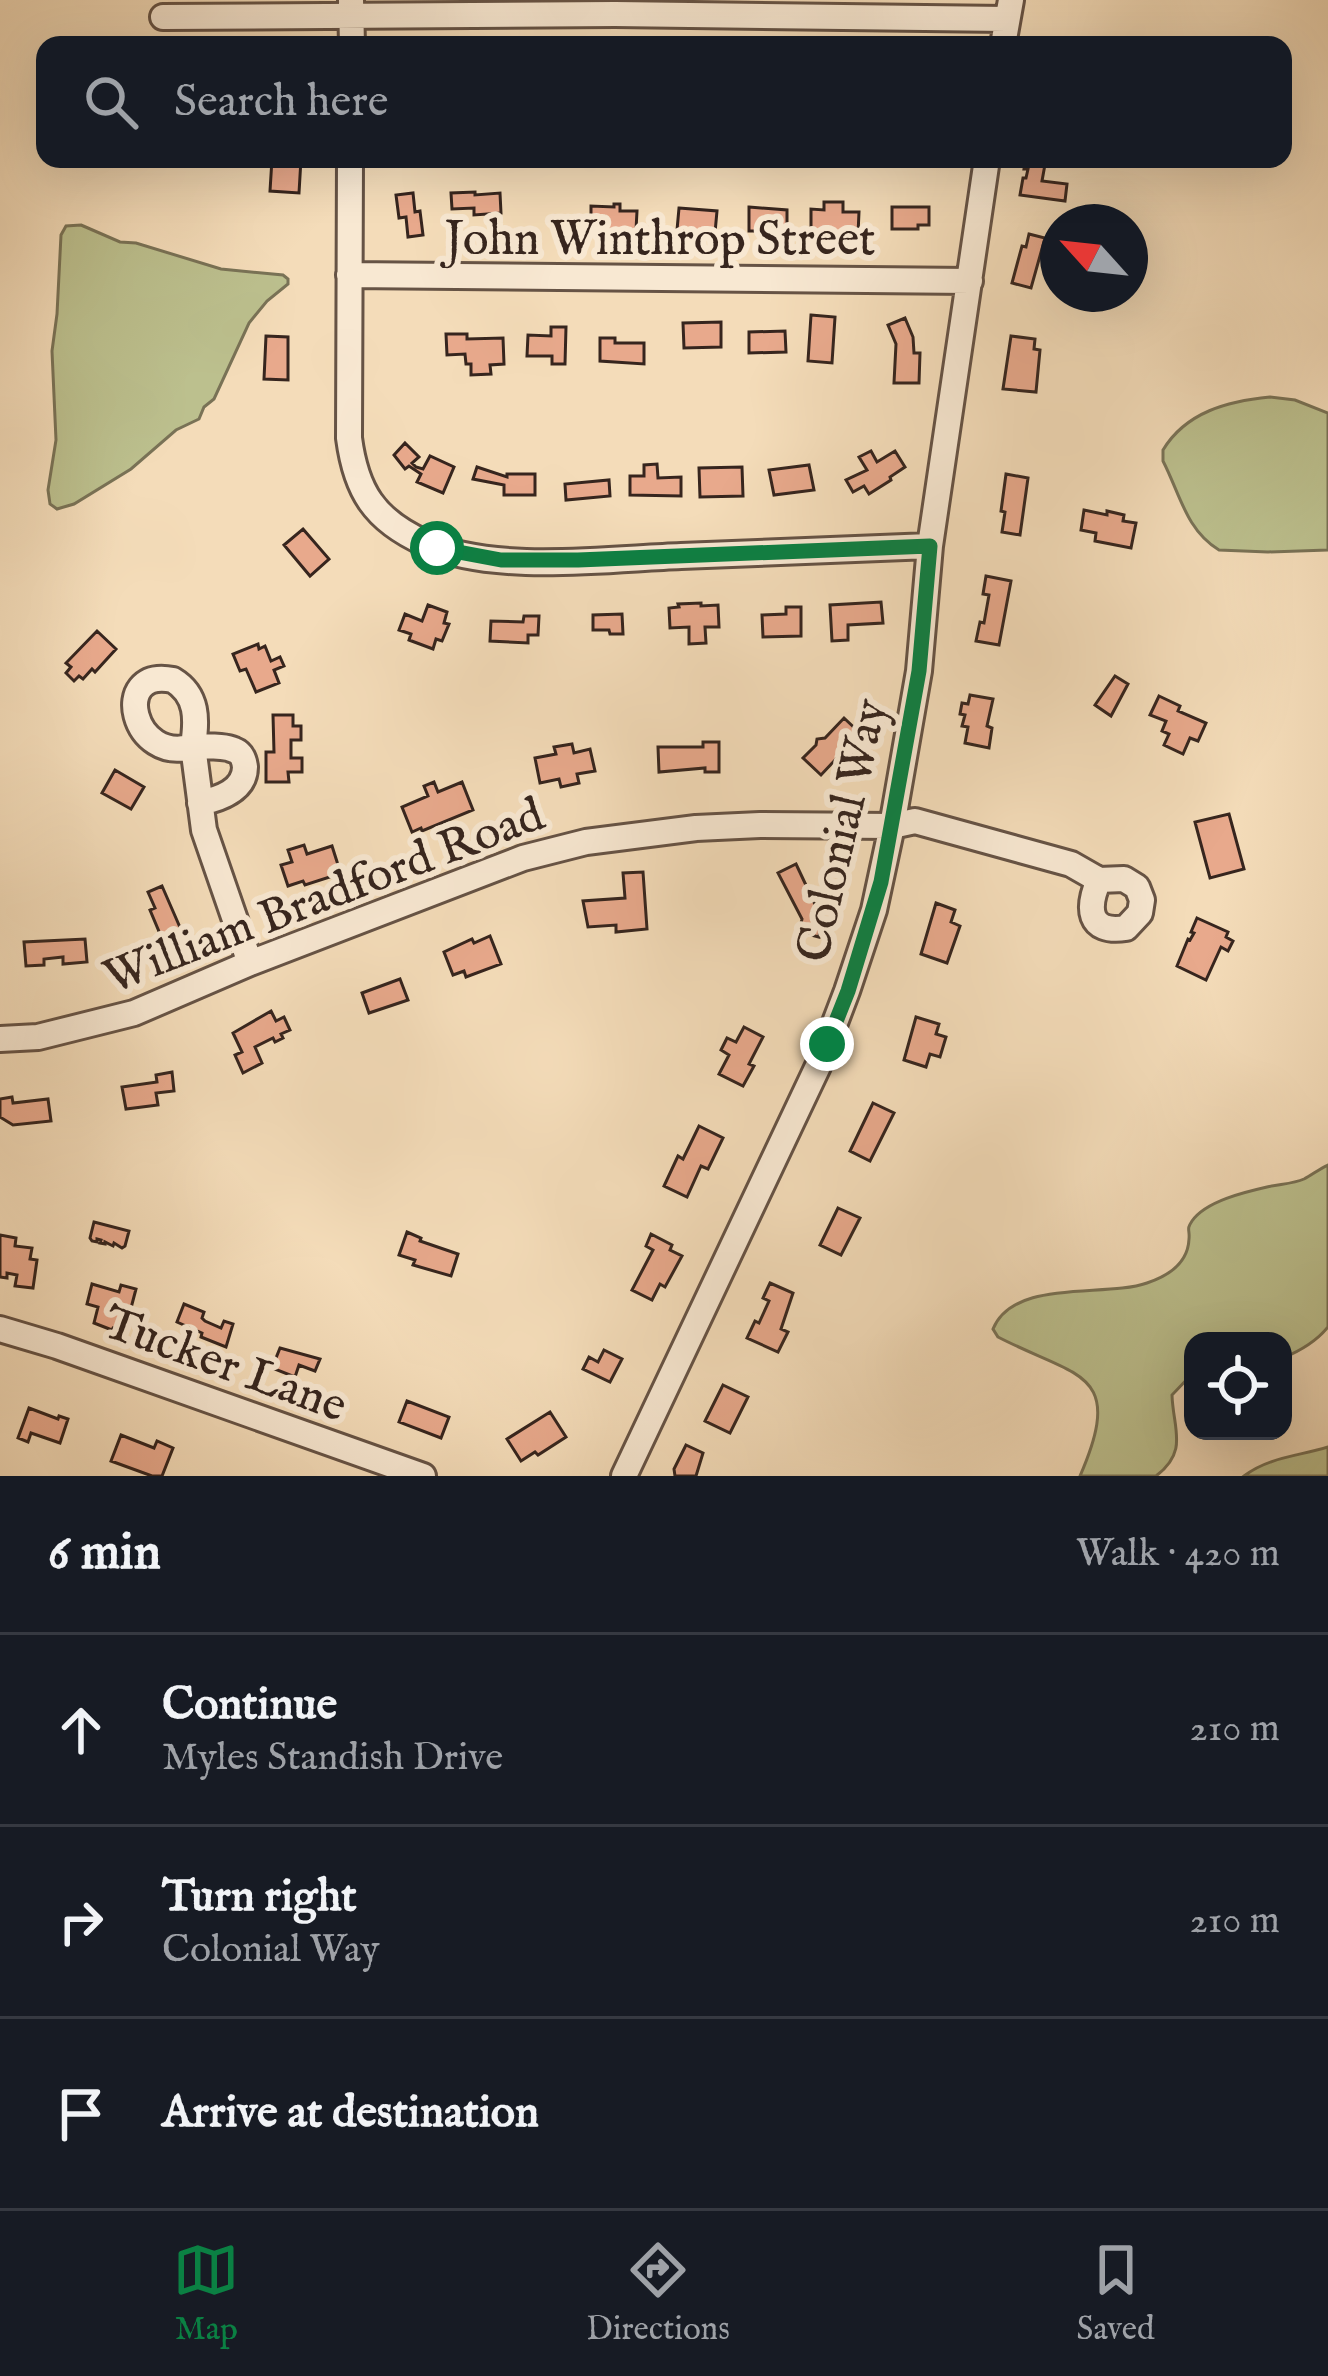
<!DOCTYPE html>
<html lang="en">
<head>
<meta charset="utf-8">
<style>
	body { margin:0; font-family:"IM FELL English",serif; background:#242831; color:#f1f3f6 }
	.controls { position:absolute; right:36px; bottom:36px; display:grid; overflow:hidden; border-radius:24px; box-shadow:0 12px 48px #0002 }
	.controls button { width:108px; height:108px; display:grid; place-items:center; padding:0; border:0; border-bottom:3px solid #363941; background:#171b24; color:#f1f3f6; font:60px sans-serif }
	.compass { position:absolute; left:1040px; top:204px; width:108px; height:108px; border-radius:50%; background:#171b24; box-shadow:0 12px 48px #0002; rotate:297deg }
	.stop { position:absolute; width:36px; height:36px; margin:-27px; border:9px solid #0b8043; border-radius:50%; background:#fff }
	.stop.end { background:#0b8043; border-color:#fff; box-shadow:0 3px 12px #0008 }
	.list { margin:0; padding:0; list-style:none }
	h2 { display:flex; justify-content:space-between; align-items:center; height:156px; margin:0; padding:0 48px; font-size:51px }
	h2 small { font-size:39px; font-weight:400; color:#9ea1a6 }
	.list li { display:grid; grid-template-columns:78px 1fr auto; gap:36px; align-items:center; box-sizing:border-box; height:192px; padding:0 48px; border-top:3px solid #363941 }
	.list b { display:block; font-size:45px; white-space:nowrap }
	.list p { margin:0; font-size:39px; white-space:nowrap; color:#9ea1a6 }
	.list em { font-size:39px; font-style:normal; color:#9ea1a6 }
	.icon { flex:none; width:66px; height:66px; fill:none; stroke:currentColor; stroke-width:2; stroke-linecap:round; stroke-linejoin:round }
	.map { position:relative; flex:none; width:1328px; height:1476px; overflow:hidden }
	.search { position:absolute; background:#171b24; box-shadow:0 12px 48px #0002; left:36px; right:36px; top:36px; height:132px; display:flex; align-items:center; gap:30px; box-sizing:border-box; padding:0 42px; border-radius:24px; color:#9ea1a6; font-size:45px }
	.sheet { height:732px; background:#171b24 }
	nav { display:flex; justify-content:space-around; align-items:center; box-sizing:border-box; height:168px; border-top:3px solid #363941; background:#171b24; font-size:33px; color:#9ea1a6 }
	nav a { display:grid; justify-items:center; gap:6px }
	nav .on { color:#0b8043 }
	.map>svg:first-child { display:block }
	.green { fill:#bcc08e; stroke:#797256; stroke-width:3 }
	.building { fill:#e8a98c; stroke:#36251e; stroke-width:3 }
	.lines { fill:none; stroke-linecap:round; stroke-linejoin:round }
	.minor-casing { stroke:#665345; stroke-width:30 }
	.minor { stroke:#f8e8d2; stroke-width:24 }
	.route { stroke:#0b8043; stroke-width:15 }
	.labels { text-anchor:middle; stroke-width:12; stroke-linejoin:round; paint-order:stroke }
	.street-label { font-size:48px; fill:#36251e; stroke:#f8e8d2 }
</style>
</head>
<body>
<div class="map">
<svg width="1328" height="1476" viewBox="0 0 1328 1476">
	<rect width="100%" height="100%" fill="#f4dcb9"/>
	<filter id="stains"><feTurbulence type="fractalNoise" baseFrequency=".00167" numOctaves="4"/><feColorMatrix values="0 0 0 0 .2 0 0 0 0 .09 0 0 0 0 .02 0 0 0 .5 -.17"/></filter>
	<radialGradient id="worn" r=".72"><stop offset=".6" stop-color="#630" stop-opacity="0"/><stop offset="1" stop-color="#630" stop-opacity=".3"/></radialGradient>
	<!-- green -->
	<path class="green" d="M81 225 120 242 136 243 221 269 283 275 288 279V284L267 301 249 323 214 399 204 407 199 419 176 430 131 469 74 504 57 509 50 504 48 490 56 440 52 351 57 314 61 235 66 226Z
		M1270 397 1295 400 1328 413V550L1268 552 1219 550C1186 530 1180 494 1163 461V450C1186 412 1228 401 1270 397Z
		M1328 1165V1327C1316 1342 1300 1351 1283 1358V1341H1193V1373L1172 1395C1173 1429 1189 1451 1156 1476H1080C1126 1370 1077 1378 998 1337L993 1329C1014 1278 1105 1298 1147 1283 1168 1276 1188 1263 1189 1239 1190 1229 1186 1230 1192 1221 1206 1201 1245 1192 1267 1187 1279 1184 1293 1184 1304 1179 1312 1175 1319 1169 1328 1165Z
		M1328 1447V1476H1244C1269 1457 1299 1456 1328 1447Z"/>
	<!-- building -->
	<path class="building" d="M272 159H301L299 193 270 191Z
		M1029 159H1046L1042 181 1067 184 1065 201 1020 195 1023 178H1026L1028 169H1024L1025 162H1029Z
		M475 192V195L500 193 501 213 474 215V208L452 209 451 193Z
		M413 193 415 212 420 211 423 235 408 237 406 217 399 218 396 195Z
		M824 202H843V212H859L858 234 811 233V209L824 210Z
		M614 204H620V211H637L636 230 591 229V206L614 207Z
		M749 207 787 210V231H749Z
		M892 207H929V225H918V229H892Z
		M679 208 717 211 715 233 677 230Z
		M1029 234 1045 238 1031 288 1012 283 1022 246 1026 247Z
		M811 315 835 317 832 363 808 361Z
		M905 318 913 337 914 353H920L919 383H894L896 344 888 325Z
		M721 322V347L684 348 683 323Z
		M551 327H566L565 364H552V356H527L528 335 551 336Z
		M785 331 786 352 749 353V332Z
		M446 334H467V339L503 338 504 364 490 365 491 374 471 375V364H466L465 354 447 355Z
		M266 336 288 337V380L264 379Z
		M1011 336 1035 339 1034 349 1040 350 1036 392 1003 389Z
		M600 338H615V343H644V364L600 361Z
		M405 443 419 457 412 463 416 467 423 469 430 456 454 467 443 493 417 482 421 474 409 466 405 469 394 455Z
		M871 451 877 462 895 451 905 467 890 477 891 480 869 494 864 486 853 492 846 480 867 470 859 457Z
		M657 464 658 478 681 477V496L630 495V476H644V465Z
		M809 465 814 490 774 495 769 470Z
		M477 467 507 477V474H535V495H504V485L473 479Z
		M742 467 743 496 700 497 699 468Z
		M1006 474 1028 478 1020 535 1002 532 1005 512 1001 511Z
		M609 480 610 496 566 500 565 484Z
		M1084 510 1107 515V511L1124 515 1123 521 1136 523 1131 548 1095 541 1096 533 1081 530Z
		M303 529 329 559 310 576 284 545Z
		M986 576 1011 581 999 645 976 641 980 622 984 623 989 595 983 594Z
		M881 602 883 623 848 625V640L832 641 830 605Z
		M701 603V606L718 605 719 627H705L706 643 689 644V627L670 628 669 608 679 607 678 604Z
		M428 605 447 612 444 623 449 624 442 641 436 639 433 649 409 640 411 634 399 630 405 614 422 621Z
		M786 607H801V636L763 637 762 615 786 614Z
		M622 614 623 634H610L609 630H593V615Z
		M524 616H539L538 635H528V643L490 641 491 621 523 622Z
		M97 631 116 649 95 672 92 669 83 679 79 676 74 681 66 673 71 667 66 663Z
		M258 644 259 649 265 646 271 661 280 657 284 666 274 670 279 683 256 692 246 669 240 671 233 654Z
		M1115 676 1128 684 1111 716 1095 705Z
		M970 695 993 699 987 726 992 728 989 748 965 743 968 727 962 726 965 715 960 714 962 703 968 704Z
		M1159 696 1180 706 1178 711 1206 723 1198 741 1190 738 1183 754 1164 745 1169 734 1162 731 1166 721 1150 715Z
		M273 715H293V726H301V740H291V758H302V772H288L289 782H266V752H274Z
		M844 718 862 735 849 748 853 752 842 764 836 759 821 775 803 758 816 745 817 739 825 738Z
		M703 742H719V772H705V768L659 772 658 747H703Z
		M572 744 574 753 590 749 595 771 577 774 579 783 561 787 559 779 540 783 535 758 556 754 554 747Z
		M115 770 144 787 131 809 102 793Z
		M434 782 438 792 462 782 473 810 422 831 421 828 412 832 402 807 428 796 424 786Z
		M1229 814 1244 869 1210 878 1195 822Z
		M304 845 307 854 332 846 339 868 335 870 336 875 305 885 303 881 288 886 281 865 292 862 288 850Z
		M796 864 821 917 819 937 799 932 802 919 778 873Z
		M643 872 647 929 616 932V925L588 927 583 901 625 898 623 873Z
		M162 886 182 932 163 941 150 910 155 908 148 892Z
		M936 903 955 910 951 922 960 926 947 963 921 954Z
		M1197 918 1228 932 1226 937 1233 941 1228 951 1221 947 1206 980 1177 966 1188 939 1190 940 1194 933 1191 932Z
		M490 936 501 964 466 977 464 971 453 975 444 952 472 939 474 943Z
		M85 939 87 962 63 964V957L44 959V965L26 966 24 942Z
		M400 979 408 1000 369 1013 362 993Z
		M271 1011 276 1021 284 1017 290 1030 281 1034 283 1038 275 1042 273 1038 255 1047 262 1063 243 1073 235 1055 242 1052 233 1033Z
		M916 1017 939 1024 936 1034 946 1037 940 1057 930 1054 926 1067 904 1060Z
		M744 1027 763 1037 749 1064 754 1066 743 1086 719 1074 729 1055 721 1050 727 1038 736 1042Z
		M172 1072 174 1091 156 1093 158 1105 126 1109 122 1087 157 1082 156 1075Z
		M12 1097 13 1103 48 1099 51 1121 13 1125 0 1117V1099Z
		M873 1103 894 1113 870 1161 850 1151Z
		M699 1126 723 1138 708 1169 701 1166 687 1197 664 1186 678 1156 683 1159Z
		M838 1208 860 1218 841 1255 820 1245Z
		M94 1222 129 1231 125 1246 122 1248 114 1243 113 1246 105 1242V1244L100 1243 101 1240 97 1239V1242L92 1241 90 1238Z
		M407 1232 421 1238 420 1241 458 1254 451 1276 413 1265 415 1260 399 1255Z
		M651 1234 672 1245 670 1250 682 1256 665 1287 660 1284 652 1300 632 1290 653 1250 646 1246Z
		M0 1235 16 1238 15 1246 32 1248 30 1259 37 1260 33 1288 15 1286 17 1275 7 1273V1278L0 1277Z
		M770 1283 793 1293 781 1329 788 1332 778 1352 747 1338 755 1321 759 1323 769 1301 763 1298Z
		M92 1284 119 1292 121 1285 136 1289 125 1331 113 1328 112 1330 94 1323 98 1307 87 1304Z
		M184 1304 204 1312 202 1318 205 1321 221 1328 224 1321 233 1324 226 1347 201 1337 202 1333 177 1322Z
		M280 1348 320 1359 315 1371 299 1365 295 1377 272 1368Z
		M604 1350 622 1359 610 1382 583 1369 589 1357 598 1362Z
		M723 1385 748 1397 730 1433 705 1421Z
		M407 1401 449 1417 441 1438 399 1422Z
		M29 1408 58 1419 59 1416 68 1419 60 1443 31 1433 28 1442 18 1438Z
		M550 1412 566 1437 538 1455 535 1452 521 1461 507 1439Z
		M121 1435 154 1448 157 1441 173 1448 162 1476H152L111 1461Z
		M686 1445 703 1453 696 1476H675L674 1469Z"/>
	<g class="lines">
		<!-- minor casing -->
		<g class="minor-casing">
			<path id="minor" d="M351 0 352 45
				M163 17 615 14 1006 19
				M1003 45 1011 0
				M350 159 349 438C356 491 374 520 425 543 495 574 606 559 681 556 764 552 847 549 930 546
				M349 275 970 281
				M200 803C219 799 245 791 245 767 244 759 242 753 234 750 223 745 205 747 193 746 197 720 198 695 173 680 109 667 133 766 193 746L204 830 250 963
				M0 1039 38 1037 134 1013 250 963 523 858 586 842 696 828 760 825 892 826 915 821 1071 864 1099 880 1124 879 1137 887 1142 900 1140 913 1126 928C1087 934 1087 907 1099 880
				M0 1329 57 1346 423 1476
				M624 1476 820 1062 847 991 874 910 892 826 919 671 930 546 987 159"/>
		</g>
		<!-- minor -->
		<use href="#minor" class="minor"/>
	</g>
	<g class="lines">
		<!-- route -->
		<path class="route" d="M437 548 501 560H578L930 546 919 671 881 882 848 991 827 1044"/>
	</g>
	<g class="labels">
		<!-- street labels -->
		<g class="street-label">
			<text x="660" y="254">John Winthrop Street</text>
			<text transform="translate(840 830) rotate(-77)" y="17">Colonial Way</text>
			<text transform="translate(323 894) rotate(-21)" y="17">William Bradford Road</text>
			<text transform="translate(226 1362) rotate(20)" y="17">Tucker Lane</text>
		</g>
	</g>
	<rect width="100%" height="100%" filter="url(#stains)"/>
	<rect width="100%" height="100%" fill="url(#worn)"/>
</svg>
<div class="controls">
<button><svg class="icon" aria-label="locate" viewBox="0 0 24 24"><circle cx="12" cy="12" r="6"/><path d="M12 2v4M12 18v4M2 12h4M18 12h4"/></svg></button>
</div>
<svg class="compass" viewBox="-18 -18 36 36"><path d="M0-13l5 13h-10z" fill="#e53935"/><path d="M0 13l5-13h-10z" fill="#9ea1a6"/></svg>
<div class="stop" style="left:437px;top:548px"></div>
<div class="stop end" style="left:827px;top:1044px"></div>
<div class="search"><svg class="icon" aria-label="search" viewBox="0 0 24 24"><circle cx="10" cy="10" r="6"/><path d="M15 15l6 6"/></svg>Search here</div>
</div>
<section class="sheet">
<h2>6 min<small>Walk · 420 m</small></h2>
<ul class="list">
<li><svg class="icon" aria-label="ahead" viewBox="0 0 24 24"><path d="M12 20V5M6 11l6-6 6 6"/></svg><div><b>Continue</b><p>Myles Standish Drive</p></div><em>210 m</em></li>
<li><svg class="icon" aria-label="right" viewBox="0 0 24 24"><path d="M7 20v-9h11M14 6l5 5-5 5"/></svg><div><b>Turn right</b><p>Colonial Way</p></div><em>210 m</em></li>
<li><svg class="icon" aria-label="arrive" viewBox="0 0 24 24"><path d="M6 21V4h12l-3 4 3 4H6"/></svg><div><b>Arrive at destination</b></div></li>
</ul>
</section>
<nav>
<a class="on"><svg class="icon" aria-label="map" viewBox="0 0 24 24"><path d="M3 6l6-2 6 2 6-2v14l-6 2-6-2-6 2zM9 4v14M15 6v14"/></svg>Map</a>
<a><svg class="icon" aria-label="directions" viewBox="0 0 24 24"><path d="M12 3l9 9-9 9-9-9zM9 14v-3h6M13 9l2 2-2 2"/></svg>Directions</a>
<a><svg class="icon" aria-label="saved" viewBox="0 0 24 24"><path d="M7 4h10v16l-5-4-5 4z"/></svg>Saved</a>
</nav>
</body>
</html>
